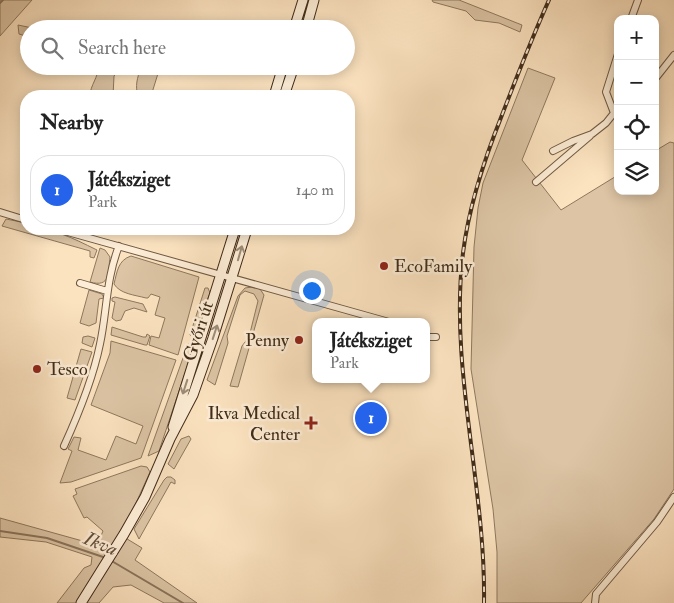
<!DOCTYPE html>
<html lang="en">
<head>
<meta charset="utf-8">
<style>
	body { margin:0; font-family:"IM FELL Double Pica",serif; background:#f2f2f2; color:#222 }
	.controls { position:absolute; right:15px; top:15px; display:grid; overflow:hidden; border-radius:10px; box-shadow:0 2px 12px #0003 }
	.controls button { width:45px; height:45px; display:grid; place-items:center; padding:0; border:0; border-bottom:1px solid #e0e0e0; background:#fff; color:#222; font:25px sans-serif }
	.you { position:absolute; left:311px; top:290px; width:18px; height:18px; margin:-12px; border:4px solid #fff; border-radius:50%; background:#1a73e8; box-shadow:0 0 0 8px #1a73e833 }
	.badge { display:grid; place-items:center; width:32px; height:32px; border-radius:50%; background:#2563eb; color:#fff; font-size:16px; font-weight:700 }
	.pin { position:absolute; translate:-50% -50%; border:2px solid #fff; box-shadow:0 1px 5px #0006 }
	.popup { position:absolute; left:312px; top:318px; width:118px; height:65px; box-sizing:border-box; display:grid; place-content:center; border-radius:10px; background:#fff; filter:drop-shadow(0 1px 4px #0005); font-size:16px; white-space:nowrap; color:#767676 }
	.popup b { font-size:19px; color:#222 }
	.popup::after { content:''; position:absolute; left:50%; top:100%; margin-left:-10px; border:10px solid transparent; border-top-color:#fff }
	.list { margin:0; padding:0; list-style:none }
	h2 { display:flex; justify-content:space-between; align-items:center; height:65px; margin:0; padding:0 20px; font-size:21px }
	h2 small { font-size:16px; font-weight:400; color:#767676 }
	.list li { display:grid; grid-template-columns:32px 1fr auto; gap:15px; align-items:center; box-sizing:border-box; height:70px; margin:0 10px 10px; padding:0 10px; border:1px solid #e0e0e0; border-radius:20px }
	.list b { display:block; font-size:19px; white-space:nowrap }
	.list p { margin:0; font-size:16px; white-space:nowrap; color:#767676 }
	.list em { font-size:16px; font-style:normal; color:#767676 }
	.icon { flex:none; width:28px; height:28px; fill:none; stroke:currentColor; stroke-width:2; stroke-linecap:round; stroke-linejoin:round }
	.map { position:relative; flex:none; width:674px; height:603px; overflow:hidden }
	.search { position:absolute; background:#fff; box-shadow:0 2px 12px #0003; left:20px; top:20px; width:335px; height:55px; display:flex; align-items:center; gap:12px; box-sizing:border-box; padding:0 18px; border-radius:28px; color:#767676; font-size:19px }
	.panel { position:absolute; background:#fff; box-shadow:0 2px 12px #0003; left:20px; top:90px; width:335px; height:145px; border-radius:20px }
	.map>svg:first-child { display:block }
	.green { fill:#dcc4a4; stroke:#8e785e }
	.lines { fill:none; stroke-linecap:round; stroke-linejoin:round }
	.stream { stroke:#8a745b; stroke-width:2 }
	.street-casing { stroke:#6f5943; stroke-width:8 }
	.secondary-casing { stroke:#402b19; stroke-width:11 }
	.street { stroke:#fdedd6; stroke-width:6 }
	.secondary { stroke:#fdedd6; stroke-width:9 }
	.rail-casing { stroke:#402b19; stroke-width:4 }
	.rail { stroke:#fdedd6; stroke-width:2; stroke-dasharray:5.5; stroke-linecap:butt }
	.oneway { stroke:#9e8c78 }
	.poi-dot { fill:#8f2418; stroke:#fdedd6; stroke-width:2 }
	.labels { text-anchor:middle; stroke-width:5; stroke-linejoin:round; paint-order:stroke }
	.poi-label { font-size:18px; fill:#402b19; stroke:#fdedd6; text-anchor:start }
	.street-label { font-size:18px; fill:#402b19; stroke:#fdedd6 }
	.water-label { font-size:19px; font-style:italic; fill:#654f3a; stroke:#fdedd6 }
</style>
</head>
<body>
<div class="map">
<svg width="674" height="603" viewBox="0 0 674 603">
	<rect width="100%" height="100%" fill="#fce3c0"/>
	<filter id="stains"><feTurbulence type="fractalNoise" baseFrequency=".004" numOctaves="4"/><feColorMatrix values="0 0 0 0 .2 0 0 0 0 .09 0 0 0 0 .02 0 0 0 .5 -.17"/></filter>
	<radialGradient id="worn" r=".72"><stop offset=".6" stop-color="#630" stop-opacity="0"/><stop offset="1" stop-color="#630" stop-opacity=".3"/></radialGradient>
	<!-- green -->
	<path class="green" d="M0 0H32L0 36Z
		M432 0H459L522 25 520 32 499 23 475 20 466 11 433 2Z
		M18 25 37 29H29V37L19 34Z
		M98 66H122L114 76 113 96H90C90 85 99 77 98 66Z
		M137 66H174L160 67 151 96H138C135 86 137 78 141 68Z
		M528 68 555 78 522 160 561 210 618 175V191H655V151L670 142 674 143V489L654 519 581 603H497V552L493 509 471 369 474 247 478 208 483 183Z
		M6 219 26 223V229C57 229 70 237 97 250L94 258 90 257V251L2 226Z
		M100 248 105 250 110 257C108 272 111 288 90 282Z
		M131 256 199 277 178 355 149 345 151 336 159 338 165 318 155 315 160 297 151 294 148 298H146C135 295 120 294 114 284 117 272 118 260 131 256Z
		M252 287 260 289 264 295 238 387 230 386 242 346 249 337 258 301 254 294 245 291 240 295 227 336 228 343 215 385 207 380 238 296 245 288Z
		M205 288H208L210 293 193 336 190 335Z
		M89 290 102 294 104 298 99 299 96 323 89 326 80 323Z
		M115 297 143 304 147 312 134 308 125 311 121 320 116 321 112 318 115 302 112 301V298Z
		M112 327 143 337H146L147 334 150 336 147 345H145L111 335Z
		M88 336 95 338 92 347 82 343 83 337Z
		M111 341 176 360 141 458 71 482 60 483 72 451 68 449 74 437 81 438 78 450 106 460 116 436 136 444 143 426 91 405 110 353Z
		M188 344 192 346 190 358 159 451 148 456Z
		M81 349 92 352 75 400 67 398Z
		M189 436 191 439 174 469 168 464 181 439Z
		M141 466 147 467 150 472 131 514 119 534 142 548 135 560 197 603H164L131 585 113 587 99 603H57L84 568 91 565 92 557 46 542 0 537V518L97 545 107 550 109 548 98 543 103 531 87 517 84 518 73 496 77 494 75 489Z
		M167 477H171L175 480V484L171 482 139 539 134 529 164 480Z"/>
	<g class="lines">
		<!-- stream -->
		<path class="stream" d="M0 3 3 0
			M0 531 47 538 106 558
			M110 560 183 603"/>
		<!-- street casing -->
		<g class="street-casing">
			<path id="street" d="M631 19 638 0
				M655 79 674 55
				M614 113 606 92 618 54
				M553 151 573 141 592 134 606 123 614 113 618 111
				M536 182 590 136
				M0 212 26 220
				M57 229 389 322
				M80 283 107 291
				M426 337H436
				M64 446C79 413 93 379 100 344 107 312 106 278 119 246
				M595 603 596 594 657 522 674 497"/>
		</g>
		<!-- secondary casing -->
		<g class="secondary-casing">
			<path id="secondary" d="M294 29 303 0
				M306 29 314 0
				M274 96 283 66
				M284 96 294 66
				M173 427 235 229
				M81 603 124 534 145 497 170 439 193 395 213 338 247 229"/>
		</g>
		<!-- street -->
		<use href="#street" class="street"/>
		<!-- secondary -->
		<use href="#secondary" class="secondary"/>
		<!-- rail casing -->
		<g class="rail-casing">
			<path id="rail" d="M484 603C486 487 449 369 463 253 469 205 484 160 502 115 517 76 532 38 549 0"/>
		</g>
		<!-- rail -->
		<use href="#rail" class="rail"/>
	</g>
	<!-- one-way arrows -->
	<defs><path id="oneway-shaft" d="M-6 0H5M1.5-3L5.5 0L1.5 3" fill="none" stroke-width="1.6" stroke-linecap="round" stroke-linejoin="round" transform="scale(1.25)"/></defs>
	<g class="oneway">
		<use href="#oneway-shaft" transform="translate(240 253) rotate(-74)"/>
		<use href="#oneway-shaft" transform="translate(215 332) rotate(-72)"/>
		<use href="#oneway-shaft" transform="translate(185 387) rotate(108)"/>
	</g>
	<!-- markers -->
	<g class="poi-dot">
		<circle cx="384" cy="266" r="5"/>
		<circle cx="299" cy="340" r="5"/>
		<circle cx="37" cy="369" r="5"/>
		<path d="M308.5 415.5h5v5h5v5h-5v5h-5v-5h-5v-5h5z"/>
	</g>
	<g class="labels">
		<!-- poi labels -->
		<g class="poi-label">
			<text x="394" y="272">EcoFamily</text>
			<text x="289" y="346" text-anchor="end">Penny</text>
			<text x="47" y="375">Tesco</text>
			<text x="300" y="419" text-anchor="end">Ikva Medical<tspan x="300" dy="21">Center</tspan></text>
		</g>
		<!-- street labels -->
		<g class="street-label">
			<text transform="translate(198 331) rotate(-72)" y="6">Győri út</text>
		</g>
		<!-- water labels -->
		<g class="water-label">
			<text transform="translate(101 543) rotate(22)" y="7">Ikva</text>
		</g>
	</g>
	<rect width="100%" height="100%" filter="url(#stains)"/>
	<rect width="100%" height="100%" fill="url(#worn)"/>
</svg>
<div class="controls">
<button>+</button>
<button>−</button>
<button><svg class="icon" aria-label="locate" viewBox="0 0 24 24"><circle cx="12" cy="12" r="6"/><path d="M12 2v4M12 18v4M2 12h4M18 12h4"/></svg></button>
<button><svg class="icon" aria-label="layers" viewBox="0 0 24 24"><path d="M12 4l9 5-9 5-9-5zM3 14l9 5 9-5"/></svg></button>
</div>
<div class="you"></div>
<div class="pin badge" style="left:371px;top:418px">1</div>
<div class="popup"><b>Játéksziget</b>Park</div>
<div class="search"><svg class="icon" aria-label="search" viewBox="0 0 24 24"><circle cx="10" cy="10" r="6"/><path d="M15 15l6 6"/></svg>Search here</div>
<section class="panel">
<h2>Nearby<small></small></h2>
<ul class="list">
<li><span class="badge">1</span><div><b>Játéksziget</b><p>Park</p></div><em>140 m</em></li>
</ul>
</section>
</div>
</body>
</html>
